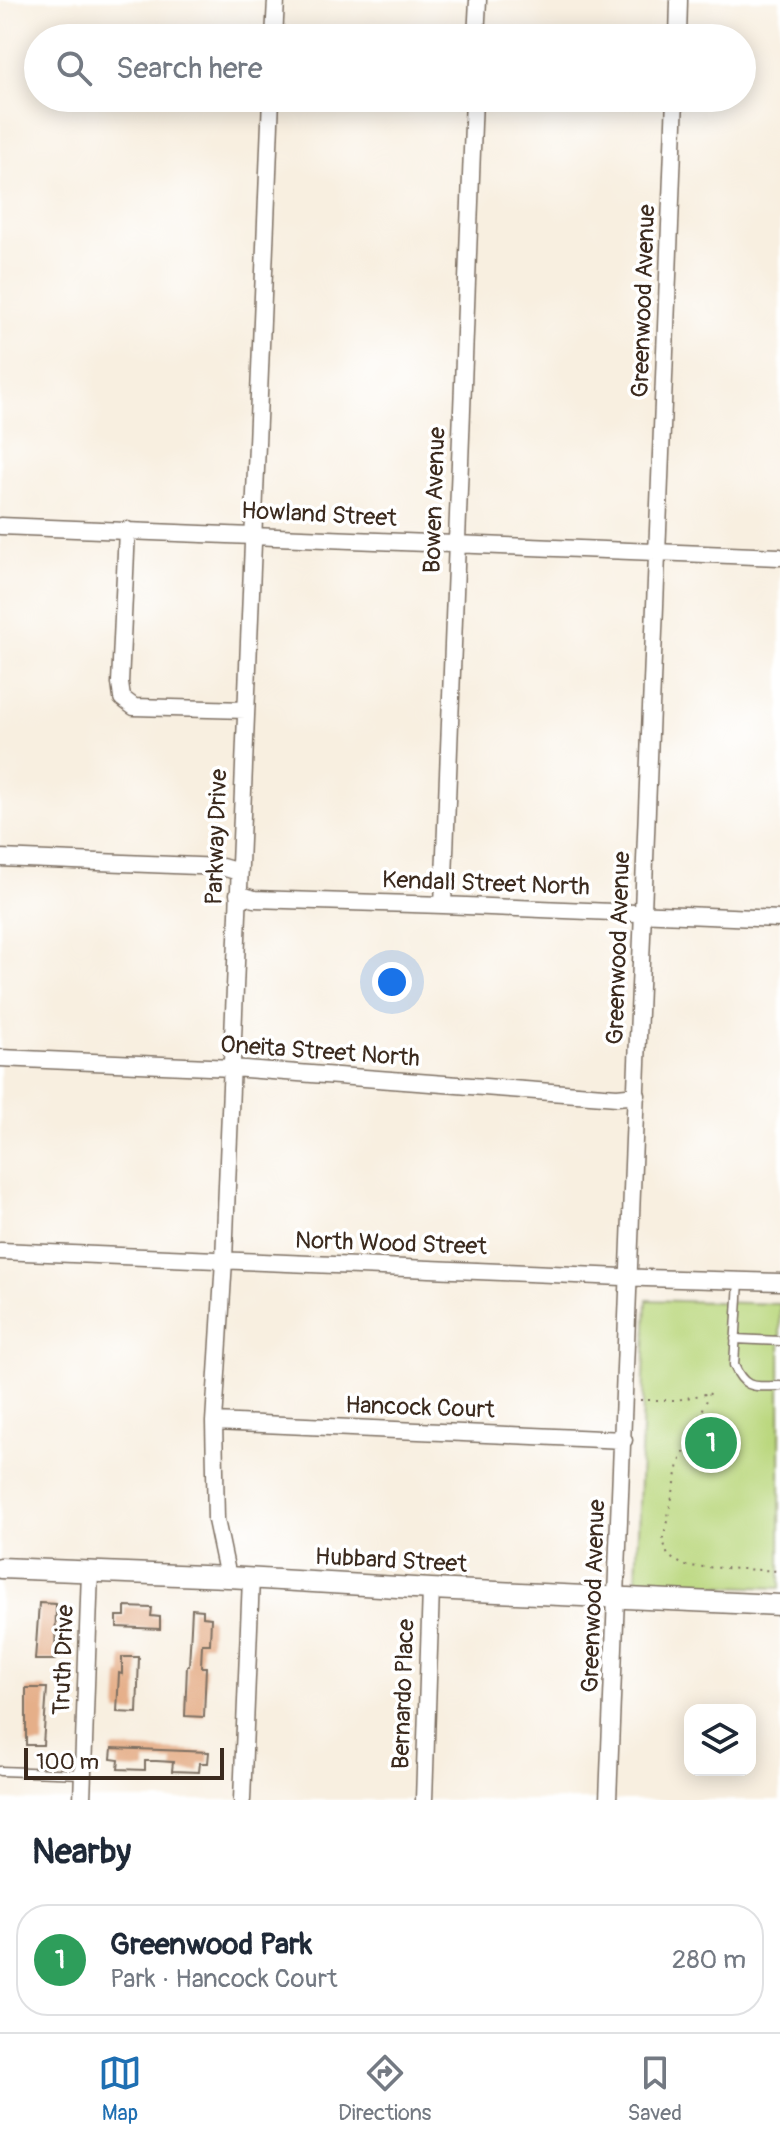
<!DOCTYPE html>
<html lang="en">
<head>
<meta charset="utf-8">
<style>
	body { margin:0; font-family:Pangolin,sans-serif; background:#f6f6f7; color:#1f2937 }
	.controls { position:absolute; right:24px; bottom:24px; display:grid; overflow:hidden; border-radius:16px; box-shadow:0 4px 20px #0003 }
	.controls button { width:72px; height:72px; display:grid; place-items:center; padding:0; border:0; border-bottom:2px solid #e0e1e3; background:#fff; color:#1f2937; font:40px sans-serif }
	.scale { position:absolute; left:24px; bottom:20px; width:200px; box-sizing:border-box; padding-left:8px; border:4px solid #3b2a1e; border-top:0; font-size:22px; line-height:28px; white-space:nowrap; color:#3b2a1e; -webkit-text-stroke:6px #fff; paint-order:stroke }
	.you { position:absolute; left:392px; top:982px; width:28px; height:28px; margin:-20px; border:6px solid #fff; border-radius:50%; background:#1a73e8; box-shadow:0 0 0 12px #1a73e833 }
	.badge { display:grid; place-items:center; width:52px; height:52px; border-radius:50%; background:#1f6fb2; color:#fff; font-size:26px; font-weight:700 }
	.pin { position:absolute; translate:-50% -50%; border:4px solid #fff; box-shadow:0 2px 8px #0006 }
	.list { margin:0; padding:0; list-style:none }
	h2 { display:flex; justify-content:space-between; align-items:center; height:104px; margin:0; padding:0 32px; font-size:34px }
	h2 small { font-size:26px; font-weight:400; color:#747a83 }
	.list li { display:grid; grid-template-columns:52px 1fr auto; gap:24px; align-items:center; box-sizing:border-box; height:112px; margin:0 16px 16px; padding:0 16px; border:2px solid #e0e1e3; border-radius:32px }
	.list b { display:block; font-size:30px; white-space:nowrap }
	.list p { margin:0; font-size:26px; white-space:nowrap; color:#747a83 }
	.list em { font-size:26px; font-style:normal; color:#747a83 }
	.icon { flex:none; width:44px; height:44px; fill:none; stroke:currentColor; stroke-width:2; stroke-linecap:round; stroke-linejoin:round }
	.map { position:relative; flex:none; width:780px; height:1800px; overflow:hidden }
	.search { position:absolute; background:#fff; box-shadow:0 4px 20px #0003; left:24px; right:24px; top:24px; height:88px; display:flex; align-items:center; gap:20px; box-sizing:border-box; padding:0 28px; border-radius:44px; color:#747a83; font-size:30px }
	.sheet { height:232px; background:#fff }
	nav { display:flex; justify-content:space-around; align-items:center; box-sizing:border-box; height:112px; border-top:2px solid #e0e1e3; background:#fff; font-size:22px; color:#747a83 }
	nav a { display:grid; justify-items:center; gap:4px }
	nav .on { color:#1f6fb2 }
	.map>svg:first-child { display:block }
	.green { fill:#bad77d; stroke:#7a804e; stroke-width:2 }
	.building { fill:#e5af89 }
	.lines { fill:none; stroke-linecap:round; stroke-linejoin:round }
	.service-casing { stroke:#7d6f62; stroke-width:11 }
	.minor-casing { stroke:#7d6f62; stroke-width:19 }
	.tertiary-casing { stroke:#7d6f62; stroke-width:23 }
	.path { stroke:#7d6f62; stroke-width:2; stroke-dasharray:2 6; stroke-linecap:butt }
	.service { stroke:#fff; stroke-width:8 }
	.minor { stroke:#fff; stroke-width:16 }
	.tertiary { stroke:#fff; stroke-width:20 }
	.labels { text-anchor:middle; stroke-width:7; stroke-linejoin:round; paint-order:stroke }
	.street-label { font-size:24px; fill:#3b2a1e; stroke:#fff }
</style>
</head>
<body>
<div class="map">
<svg width="780" height="1800" viewBox="0 0 780 1800">
	<rect width="100%" height="100%" fill="#fff"/>
	<filter id="ink" filterUnits="userSpaceOnUse"><feTurbulence type="fractalNoise" baseFrequency=".0125" numOctaves="2"/><feDisplacementMap in="SourceGraphic" scale="16" xChannelSelector="R" yChannelSelector="G"/><feConvolveMatrix kernelMatrix="1 2 1 2 8 2 1 2 1" color-interpolation-filters="sRGB"/></filter>
	<filter id="wash" filterUnits="userSpaceOnUse"><feTurbulence type="fractalNoise" baseFrequency=".006" numOctaves="4" result="noise"/><feDisplacementMap in="SourceGraphic" scale="32" xChannelSelector="R" yChannelSelector="G"/><feGaussianBlur stdDeviation="1.8" result="paint"/><feColorMatrix in="noise" values="0 0 0 0 0 0 0 0 0 0 0 0 0 0 0 0 0 1.4 0 .05"/><feComposite in="paint" operator="in"/></filter>
	<g filter="url(#wash)">
		<rect width="100%" height="100%" fill="#f8efe0"/>
		<!-- green -->
		<path class="green" d="M647 1300 780 1304V1588L636 1583Z"/>
		<g id="blocks">
			<!-- building -->
			<path class="building" d="M39 1603 56 1604 55 1660H35Z
				M125 1607 152 1608 151 1616 160 1617V1629L117 1627V1616H125Z
				M192 1609 203 1610V1617L211 1618 210 1644H202L201 1667H206L204 1717 185 1716 187 1666H189Z
				M122 1657H139L137 1713 117 1712 119 1673 122 1674Z
				M26 1688H47L43 1745H26Z
				M112 1748 209 1752 208 1763H200L199 1772 172 1771 173 1762 156 1761H145V1770L118 1769 119 1760 111 1759Z"/>
		</g>
	</g>
	<g filter="url(#ink)">
		<use href="#blocks" fill-opacity="0" stroke="#7d6f62" stroke-width="2"/>
		<g class="lines">
			<!-- service casing -->
			<g class="service-casing">
				<path id="service" d="M739 1281 734 1365C745 1391 756 1386 780 1386
					M735 1339 780 1341
					M0 1771 83 1774"/>
			</g>
			<!-- minor casing -->
			<g class="minor-casing">
				<path id="minor" d="M274 38 276 0
					M476 38 478 0
					M678 38 679 0
					M0 526 780 557
					M127 530 120 683 122 698 134 707 246 710
					M0 858 222 867 239 872
					M238 894 254 899 443 905 780 919
					M443 905 474 98
					M0 1058 232 1068 617 1097 637 1095
					M0 1251 646 1278 780 1282
					M214 1422 624 1440
					M228 1577 216 1520 214 1422 224 1260 271 98
					M82 1800 90 1571
					M242 1800 251 1578
					M424 1800 431 1589
					M608 1800 675 98"/>
			</g>
			<!-- tertiary casing -->
			<g class="tertiary-casing">
				<path id="tertiary" d="M0 1568 228 1577 431 1589 780 1605"/>
			</g>
			<!-- path -->
			<path class="path" d="M710 1393 679 1464 663 1540 668 1556 685 1566 780 1571
				M640 1400H677L710 1393"/>
			<!-- service -->
			<use href="#service" class="service"/>
			<!-- minor -->
			<use href="#minor" class="minor"/>
			<!-- tertiary -->
			<use href="#tertiary" class="tertiary"/>
		</g>
	</g>
	<g class="labels">
		<!-- street labels -->
		<g class="street-label">
			<text transform="translate(643 301) rotate(-88)" y="8">Greenwood Avenue</text>
			<text transform="translate(434 500) rotate(-88)" y="8">Bowen Avenue</text>
			<text transform="translate(319 514) rotate(3)" y="8">Howland Street</text>
			<text transform="translate(216 837) rotate(-88)" y="8">Parkway Drive</text>
			<text transform="translate(486 883) rotate(2)" y="8">Kendall Street North</text>
			<text transform="translate(618 948) rotate(-88)" y="8">Greenwood Avenue</text>
			<text transform="translate(320 1051) rotate(4)" y="8">Oneita Street North</text>
			<text transform="translate(391 1243) rotate(2)" y="8">North Wood Street</text>
			<text transform="translate(420 1407) rotate(2)" y="8">Hancock Court</text>
			<text transform="translate(391 1560) rotate(3)" y="8">Hubbard Street</text>
			<text transform="translate(593 1596) rotate(-88)" y="8">Greenwood Avenue</text>
			<text transform="translate(63 1660) rotate(-88)" y="8">Truth Drive</text>
			<text transform="translate(403 1694) rotate(-88)" y="8">Bernardo Place</text>
		</g>
	</g>
</svg>
<div class="controls">
<button><svg class="icon" aria-label="layers" viewBox="0 0 24 24"><path d="M12 4l9 5-9 5-9-5zM3 14l9 5 9-5"/></svg></button>
</div>
<div class="scale">100 m</div>
<div class="you"></div>
<div class="pin badge" style="left:711px;top:1443px;background:#2e9e5b">1</div>
<div class="search"><svg class="icon" aria-label="search" viewBox="0 0 24 24"><circle cx="10" cy="10" r="6"/><path d="M15 15l6 6"/></svg>Search here</div>
</div>
<section class="sheet">
<h2>Nearby<small></small></h2>
<ul class="list">
<li><span class="badge" style="background:#2e9e5b">1</span><div><b>Greenwood Park</b><p>Park · Hancock Court</p></div><em>280 m</em></li>
</ul>
</section>
<nav>
<a class="on"><svg class="icon" aria-label="map" viewBox="0 0 24 24"><path d="M3 6l6-2 6 2 6-2v14l-6 2-6-2-6 2zM9 4v14M15 6v14"/></svg>Map</a>
<a><svg class="icon" aria-label="directions" viewBox="0 0 24 24"><path d="M12 3l9 9-9 9-9-9zM9 14v-3h6M13 9l2 2-2 2"/></svg>Directions</a>
<a><svg class="icon" aria-label="saved" viewBox="0 0 24 24"><path d="M7 4h10v16l-5-4-5 4z"/></svg>Saved</a>
</nav>
</body>
</html>
